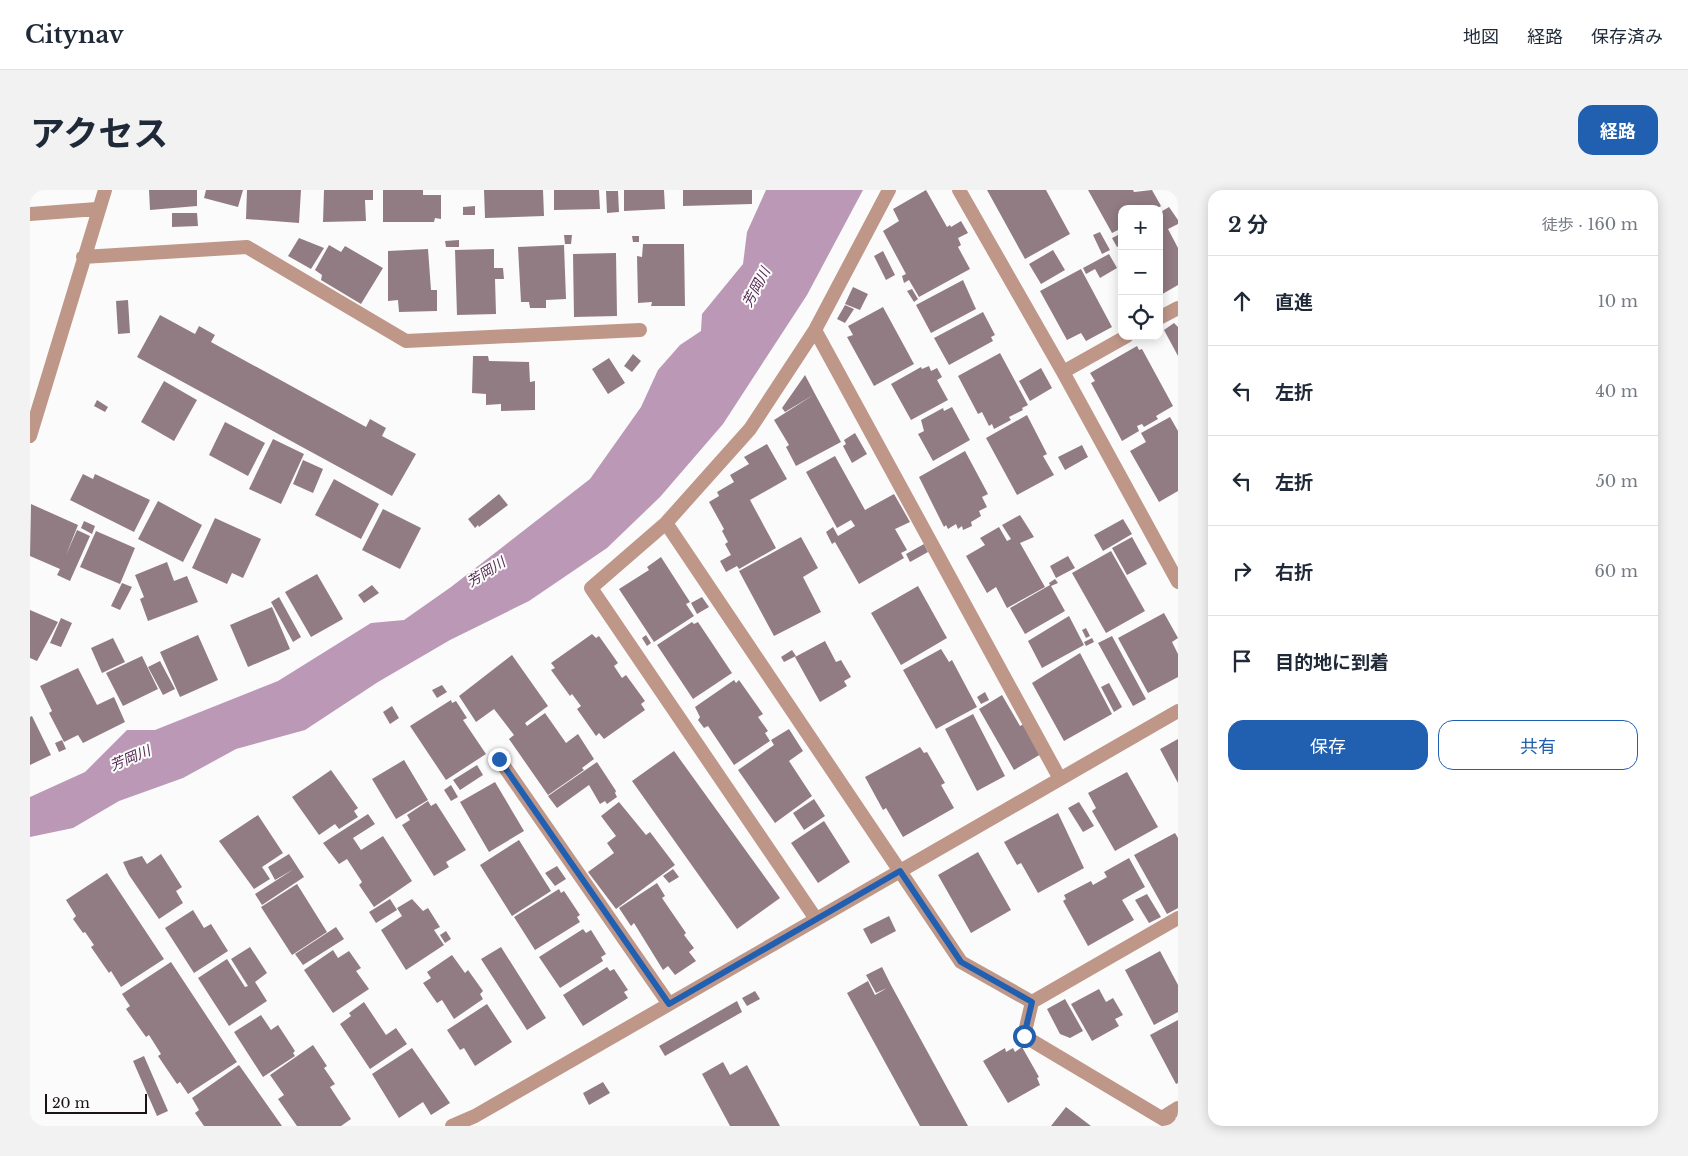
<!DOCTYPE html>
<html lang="ja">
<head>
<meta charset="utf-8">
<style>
	body { margin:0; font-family:"Libre Baskerville","Noto Sans JP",serif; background:#f2f2f3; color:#1f2937 }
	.controls { position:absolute; right:15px; top:15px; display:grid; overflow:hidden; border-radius:10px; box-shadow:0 2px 12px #0003 }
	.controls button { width:45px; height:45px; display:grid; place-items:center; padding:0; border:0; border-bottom:1px solid #e0e1e3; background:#fff; color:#1f2937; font:25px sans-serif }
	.scale { position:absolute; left:15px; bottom:12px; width:102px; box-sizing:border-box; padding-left:5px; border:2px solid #1b1212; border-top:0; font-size:14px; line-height:18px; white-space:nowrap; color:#1b1212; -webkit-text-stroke:4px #fbfbfb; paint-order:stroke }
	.stop { position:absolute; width:15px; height:15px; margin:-11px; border:4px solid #2160b1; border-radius:50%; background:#fff }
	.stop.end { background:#2160b1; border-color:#fff; box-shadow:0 1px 5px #0008 }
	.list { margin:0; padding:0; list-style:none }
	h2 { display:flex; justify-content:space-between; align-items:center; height:65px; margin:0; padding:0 20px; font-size:21px }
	h2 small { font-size:16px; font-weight:400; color:#747a83 }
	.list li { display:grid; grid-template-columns:32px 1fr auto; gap:15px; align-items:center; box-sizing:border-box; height:90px; padding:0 20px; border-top:1px solid #e0e1e3 }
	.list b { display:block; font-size:19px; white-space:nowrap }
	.list em { font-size:16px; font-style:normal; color:#747a83 }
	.actions { display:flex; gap:10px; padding:15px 20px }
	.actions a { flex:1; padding:11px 0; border:1px solid #2160b1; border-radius:15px; text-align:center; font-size:18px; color:#2160b1 }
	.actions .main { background:#2160b1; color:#fff }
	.icon { flex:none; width:28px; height:28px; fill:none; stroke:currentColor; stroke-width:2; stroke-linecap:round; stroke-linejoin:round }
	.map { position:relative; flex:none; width:1148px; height:936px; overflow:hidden; border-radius:15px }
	header { display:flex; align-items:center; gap:30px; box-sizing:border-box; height:70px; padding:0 25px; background:#fff; border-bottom:1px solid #e0e1e3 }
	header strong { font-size:24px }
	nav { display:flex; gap:28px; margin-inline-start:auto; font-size:18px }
	.intro { display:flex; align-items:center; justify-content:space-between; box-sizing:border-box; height:120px; padding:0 30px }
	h1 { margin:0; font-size:35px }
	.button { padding:12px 22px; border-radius:15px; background:#2160b1; color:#fff; font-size:18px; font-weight:700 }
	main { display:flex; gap:30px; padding:0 30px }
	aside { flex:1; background:#fff; border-radius:15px; box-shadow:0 2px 12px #0003 }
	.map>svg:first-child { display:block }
	.water { fill:#ba98b6 }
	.building { fill:#927c84 }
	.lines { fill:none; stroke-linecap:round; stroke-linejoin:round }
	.minor { stroke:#bf9788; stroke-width:14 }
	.route { stroke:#2160b1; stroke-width:6 }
	.labels { text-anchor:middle; stroke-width:4; stroke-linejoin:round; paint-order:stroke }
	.water-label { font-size:14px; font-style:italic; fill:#542951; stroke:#fbfbfb }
</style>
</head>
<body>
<header>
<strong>Citynav</strong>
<nav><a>地図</a><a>経路</a><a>保存済み</a></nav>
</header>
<div class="intro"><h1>アクセス</h1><a class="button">経路</a></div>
<main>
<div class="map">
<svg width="1148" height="936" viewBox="0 0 1148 936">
	<rect width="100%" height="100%" fill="#fbfbfb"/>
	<!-- water -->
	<path class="water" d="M736 0H833L777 105 693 234 630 307 577 358 499 411 420 450 348 492 275 540 206 559 153 588 89 611 43 638 0 647V607L55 582 97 540H125L248 491 341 433 374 430 421 397 560 289 611 217 628 180 650 155 671 141 672 124 713 74 717 42Z"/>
	<!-- building -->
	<path class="building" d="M119 0H167V16L120 20Z
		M176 0H213L208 17 174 8Z
		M217 0H271L269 33 216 29Z
		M294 0H343V10H335L336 31 293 32Z
		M353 0H393V5H411V29L405 28 404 32H353Z
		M454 0H513L514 26 455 28Z
		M524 0H569L570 19 524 20Z
		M594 0H634L635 19 594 21Z
		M653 0H722V14L653 16Z
		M896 0 917 37 920 35 921 37 931 31 938 43 928 48 931 55 928 57 940 79 889 107 879 90 874 93 872 86 876 84 853 41 869 31 863 19Z
		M957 0H1016L1040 44 995 69Z
		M1058 0H1103L1104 2 1122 0 1131 16 1126 19H1092V38L1082 43Z
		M576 1H588L589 22 577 23Z
		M445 16V25H433V17Z
		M1139 17 1148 30V34L1138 39 1148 58V95L1129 106V23Z
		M142 23H167L168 36 142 37Z
		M1070 42 1080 60 1072 64 1063 45Z
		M1092 43V54L1087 57 1082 48Z
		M534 45H542L541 54H535Z
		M602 46H609V52H603Z
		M269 48 294 58 281 79 258 66Z
		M429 50V57H416L415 51Z
		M613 54H654L655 116H621L622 112 608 113 607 66 612 67Z
		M299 55 311 62 315 56 353 78 331 114 291 90 292 85 285 80Z
		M534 55 536 109 516 110V118H500L499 112H491L488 57Z
		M398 59 401 100H407V121L369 122 368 110 358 111V61Z
		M464 59V78H473L474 89H465L466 124 427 125 425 60Z
		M1023 60 1035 80 1011 94 999 74Z
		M853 61 865 85 856 90 844 66Z
		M586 63 587 126 544 127 543 64Z
		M1079 64 1087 78 1070 88 1065 79 1056 84 1053 78Z
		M1051 79 1082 137 1056 151 1051 143 1037 150 1010 101Z
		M933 90 946 119 901 143 886 115Z
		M823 97 838 104 830 120 815 114Z
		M882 99 888 109 884 112 877 101Z
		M98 110 100 143 88 144 86 111Z
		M815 115 824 119 815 133 807 129Z
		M853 117 884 174 844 196 817 147 823 145 818 136Z
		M953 122 965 145 961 147 963 151 919 175 904 148Z
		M130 125 165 144 169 136 185 145 181 152 336 237 340 229 356 238 352 246 386 264 362 306 107 167Z
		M1144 133 1148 137V166L1134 140Z
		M1107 156 1109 160 1112 159 1143 216 1126 226 1128 229 1114 237 1112 234 1107 236 1109 241 1092 251 1061 193 1065 191 1060 183Z
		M970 163 998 215 992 218 993 220 979 227 981 230 964 239 962 234 959 236 952 222 948 224 928 186Z
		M603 164 611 171 602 182 594 176Z
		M443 166H458L459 171 499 172 500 192 505 191V220L471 221V214L456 215V204L442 203Z
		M579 168 595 193 578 204 562 179Z
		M899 176 901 181 907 178 912 187 907 190 918 210 881 230 861 194 891 177 892 179Z
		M1011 178 1022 198 1000 211 989 191Z
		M775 185 785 204 755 222 752 218Z
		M134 191 167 210 144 251 111 232Z
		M785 204 811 252 766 276 756 257 759 255 744 230Z
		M67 210 78 217 75 222 64 216Z
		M922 217 940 250 903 271 888 244 894 241 891 230 913 218 914 221Z
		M997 225 1017 264 1013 266 1024 285 987 305 956 248Z
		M1140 227 1148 241V301L1129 312 1100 261 1116 252 1111 243Z
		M195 232 235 253 218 286 179 265Z
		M825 243 837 264 822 273 813 256 816 254 814 250Z
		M243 249 274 264 251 314 219 299Z
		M737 254 757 289 720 310 746 358 709 379 707 376 696 382 690 371 701 365 695 354 698 352 692 341 694 339 679 312 689 306 687 302 704 292 700 285 719 274 714 267Z
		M1052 255 1058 267 1035 280 1028 267Z
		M935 261 958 304 952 307 957 317 949 321 951 326 941 332 942 336 933 340 932 336 928 339 926 334 918 339 916 335 914 337 889 287Z
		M805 266 835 320 864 304 880 332 865 339 877 360 871 363 874 368 829 394 805 352 802 354 796 342 803 337 808 346 825 336 821 330 807 338 776 282Z
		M273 270 293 279 283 303 263 294Z
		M53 284 63 289 65 284 120 310 104 342 40 310Z
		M304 289 349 314 331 349 285 325Z
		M469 304 478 315 449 337 448 335 445 338 438 329Z
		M128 311 172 335 153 372 108 349Z
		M1 314 48 335 36 365 47 340 60 346 40 391 27 385 30 379 0 366Z
		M353 319 391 338 370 379 332 360Z
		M990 325 1004 347 990 353 1015 397 977 418 966 397 957 403 936 366 955 355 950 348 969 337 977 351 981 349 972 335Z
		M185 328 231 349 213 388 202 383 197 394 162 378Z
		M1093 329 1102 344 1073 361 1064 345Z
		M54 331 65 336 62 344 51 338Z
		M66 341 105 358 90 394 50 377Z
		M771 347 788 378 773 387 791 422 744 446 709 381Z
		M1102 347 1117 374 1097 385 1082 358Z
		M894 354 898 362 880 372 876 364Z
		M1081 361 1115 421 1076 443 1042 383Z
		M1038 366 1045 378 1026 388 1020 376Z
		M631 367 660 412 656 414 664 426 624 452 589 399 619 380 617 377Z
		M137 372 144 391 157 386 168 412 118 431 110 409 114 407 105 385Z
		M287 384 313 429 281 447 255 402Z
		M1025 389 1028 393 1021 396 1035 421 995 444 980 418 1020 395 1019 393Z
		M92 393 102 397 90 420 81 416Z
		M342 395 349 403 334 413 328 405Z
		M888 396 917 448 871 475 841 423Z
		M249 407 271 447 263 452 241 412Z
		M672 407 679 417 667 424 661 413Z
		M242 417 260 459 218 477 200 435Z
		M0 420 28 432 7 471 0 468Z
		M1134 423 1148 448 1142 452 1148 464V487L1118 503 1088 448Z
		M1039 426 1054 455 1012 478 998 451Z
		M31 428 42 433 31 457 20 453Z
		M662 432 664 434 668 432 702 483 663 509 627 455Z
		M1056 438 1060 446 1056 448 1052 440Z
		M562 444 566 448 569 446 588 473 584 476 592 488 596 485 615 511 611 514 615 520 574 549 569 543 566 546 547 519 551 516 542 504 540 506 521 480 525 478 521 473Z
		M168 445 188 490 150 507 130 462Z
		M616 445 621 453 617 456 612 448Z
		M1082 446 1116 509 1103 516 1068 453Z
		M83 448 95 472 72 483 61 458Z
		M1062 448 1064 452 1056 456 1054 452Z
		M795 451 806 472 811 470 821 487 814 491 817 496 790 512 765 467Z
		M911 459 919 472 922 470 947 517 906 539 873 480Z
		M762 460 766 466 754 472 751 467Z
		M1050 463 1082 524 1034 551 1002 493Z
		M482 465 518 516 495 533 497 536 515 523 536 553 548 544 564 569 552 578 554 580 518 605 479 549 484 545 464 519 446 532 429 506Z
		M112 466 128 499 93 516 76 483Z
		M130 471 145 499 133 505 118 477Z
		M48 478 67 515 84 507 95 532 53 553 48 545 34 552 19 523 22 521 10 496Z
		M704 490 706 493 709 490 733 524 728 527 738 541 735 543 740 551 704 575 678 536 674 538 668 530 670 527 665 517Z
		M1079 493 1092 517 1084 522 1071 497Z
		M412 495 417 502 407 508 402 500Z
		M955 502 959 510 951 514 947 507Z
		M972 505 990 536 994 534 1011 564 984 580 949 519Z
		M421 510 422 513 426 511 437 528 433 530 456 564 416 590 380 536Z
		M362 516 369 528 360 534 353 522Z
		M943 524 975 586 947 601 915 539Z
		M2 526 21 565 0 575V527Z
		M759 539 773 561 759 571 782 606 745 633 708 580 744 555 741 550Z
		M1148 549V593L1130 559Z
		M32 550 36 559 29 562 25 553Z
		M890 557 894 563 897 562 915 593 911 595 924 618 873 647 856 618 853 620 835 587Z
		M644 561 750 708 707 739 602 591Z
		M374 570 398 610 366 629 342 589Z
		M567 572 586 601 585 603 587 607 577 614 575 611 570 614 559 595 527 618 518 606Z
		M447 575 453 585 430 600 423 590Z
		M301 580 328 618 324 621 328 627 309 639 305 634 289 645 262 607Z
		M1097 582 1128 637 1085 661 1062 621 1066 618 1058 603Z
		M465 592 494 641 459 662 430 612Z
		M421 595 428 607 421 611 414 600Z
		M784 609 795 626 774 640 763 623Z
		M398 611 401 616 406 613 436 660 416 672 419 677 404 686 372 635 380 630 377 625Z
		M589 612 616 645 620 642 645 675 586 719 558 682 584 663 577 653 586 646 571 626Z
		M1049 612 1064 636 1053 642 1038 618Z
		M1028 623 1054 678 1008 703 991 673 987 675 974 652Z
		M338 624 345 634 323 648 331 660 353 646 382 691 344 717 329 695 332 692 317 669 309 674 293 653Z
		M228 625 253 663 232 677 240 689 224 699 189 651Z
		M794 631 820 672 788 693 761 653Z
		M1145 643 1148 648V718L1137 724 1104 665Z
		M489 650 521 701 482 726 450 675Z
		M948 662 981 720 941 743 908 685Z
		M131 664 152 697 146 701 153 713 129 729 99 685 93 672 112 666 117 674Z
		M259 664 274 687 232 715 225 704 264 679 245 690 238 677Z
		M1099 668 1115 697 1092 710 1104 730 1058 756 1033 711 1036 709 1034 705 1061 691 1063 695 1077 687 1074 682Z
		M527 676 536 689 525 696 515 683Z
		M643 679 649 687 639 693 633 686Z
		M77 683 134 769 91 797 81 781 79 783 61 757 64 755 55 742 53 743 43 729 46 726 36 710Z
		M627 693 635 706 632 708 656 743 654 745 664 758 659 762 666 771 645 785 638 776 633 780 604 733 601 736 589 718Z
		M267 694 297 742 262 765 231 717Z
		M529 699 531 703 534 701 550 725 547 727 550 732 505 760 484 727Z
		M1117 704 1131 727 1119 733 1105 710Z
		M360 709 367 720 346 733 339 722Z
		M382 709 393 721 398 718 410 737 404 740 414 755 376 780 351 740 372 726 367 718Z
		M163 720 174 738 181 734 198 761 164 783 135 738Z
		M859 726 866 741 841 754 833 739Z
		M306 737 314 749 273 775 265 764Z
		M553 739 556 743 561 740 576 764 571 767 573 771 530 798 509 767Z
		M416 741 421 749 415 753 410 745Z
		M220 757 237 783 225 792 237 811 199 836 168 788 197 769 215 797 218 796 201 769Z
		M471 757 516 828 497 840 451 769Z
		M303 760 308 768 319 761 331 778 326 781 339 799 303 823 274 780Z
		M1130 761 1148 795V822L1124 835 1095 780Z
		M422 765 435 783 438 780 453 801 450 804 453 809 424 829 412 810 407 813 393 793 401 788 397 782Z
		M141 772 207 872 158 904 150 892 147 894 128 866 131 864 119 845 116 847 96 819 100 816 92 804Z
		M577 777 580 781 584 779 598 800 594 802 598 808 553 836 533 805Z
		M852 777 861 795 938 936H890L817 803 838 791 845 805 857 798 846 803 836 785Z
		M1069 799 1076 812 1083 808 1093 825 1085 829 1089 836 1062 851 1041 814Z
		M725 801 730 809 717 816 712 808Z
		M1035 809 1053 841 1040 848 1030 844 1017 819Z
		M707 811 712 822 635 866 629 856Z
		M334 812 356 845 366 838 377 854 340 879 310 834 321 826 319 823Z
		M457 814 482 852 445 876 434 858 430 860 417 840Z
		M231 825 241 840 248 835 265 861 263 863 265 866 233 887 204 842Z
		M1148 830V893L1146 894 1120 845Z
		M283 855 297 876 294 878 305 894 300 897 321 929 311 936H267L248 909 254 905 240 885Z
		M992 857 1009 887 1007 888 1010 895 978 913 953 871 975 858 976 862 983 858 985 862Z
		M382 858 420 913 401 925 393 912 369 928 342 884Z
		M114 866 138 921 127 926 103 871Z
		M693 872 700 885 717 875 750 936H700L672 884Z
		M209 875 252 936H174L165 923 169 920 162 908Z
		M573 892 580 903 559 915 553 903Z
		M1036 917 1061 936H1021Z"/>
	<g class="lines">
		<!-- minor -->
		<path class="minor" d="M929 0 1033 182 1148 392
			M0 24 67 19
			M53 67 217 57 376 151 610 140
			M1129 128 1148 118
			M785 140 1030 589
			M1033 182 1097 146
			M0 246 75 0
			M636 333 931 772 1002 812
			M469 569 639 814
			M786 729 561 398 636 333 720 239 785 140 859 0
			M1132 928 1148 918
			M422 936 445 926 1148 521
			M1145 936 994 846 1002 812 1148 728"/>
	</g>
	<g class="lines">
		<!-- route -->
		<path class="route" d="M469 569 639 814 870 681 931 772 1002 812 994 846"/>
	</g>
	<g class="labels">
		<!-- water labels -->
		<g class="water-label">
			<text transform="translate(726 97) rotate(-62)" y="5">芳岡川</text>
			<text transform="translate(456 382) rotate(-32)" y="5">芳岡川</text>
			<text transform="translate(100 568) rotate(-23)" y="5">芳岡川</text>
		</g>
	</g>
</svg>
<div class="controls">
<button>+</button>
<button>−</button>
<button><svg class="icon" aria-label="locate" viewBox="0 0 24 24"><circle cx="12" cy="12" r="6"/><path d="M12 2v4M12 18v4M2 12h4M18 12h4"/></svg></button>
</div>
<div class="scale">20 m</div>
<div class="stop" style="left:994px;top:846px"></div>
<div class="stop end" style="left:469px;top:569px"></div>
</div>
<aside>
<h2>2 分<small>徒歩 · 160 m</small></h2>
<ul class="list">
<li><svg class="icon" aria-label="ahead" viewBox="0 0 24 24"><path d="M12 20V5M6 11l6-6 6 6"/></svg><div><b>直進</b></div><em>10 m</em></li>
<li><svg class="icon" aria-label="left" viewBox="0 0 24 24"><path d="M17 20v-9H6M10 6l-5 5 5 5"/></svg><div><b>左折</b></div><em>40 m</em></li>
<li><svg class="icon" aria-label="left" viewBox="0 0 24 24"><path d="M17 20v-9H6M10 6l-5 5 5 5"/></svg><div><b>左折</b></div><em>50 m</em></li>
<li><svg class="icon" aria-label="right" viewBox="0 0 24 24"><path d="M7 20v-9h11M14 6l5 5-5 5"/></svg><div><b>右折</b></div><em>60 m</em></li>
<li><svg class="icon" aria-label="arrive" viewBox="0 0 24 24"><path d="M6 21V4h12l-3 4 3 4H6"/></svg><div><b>目的地に到着</b></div></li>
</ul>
<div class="actions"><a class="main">保存</a><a>共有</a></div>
</aside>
</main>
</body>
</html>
